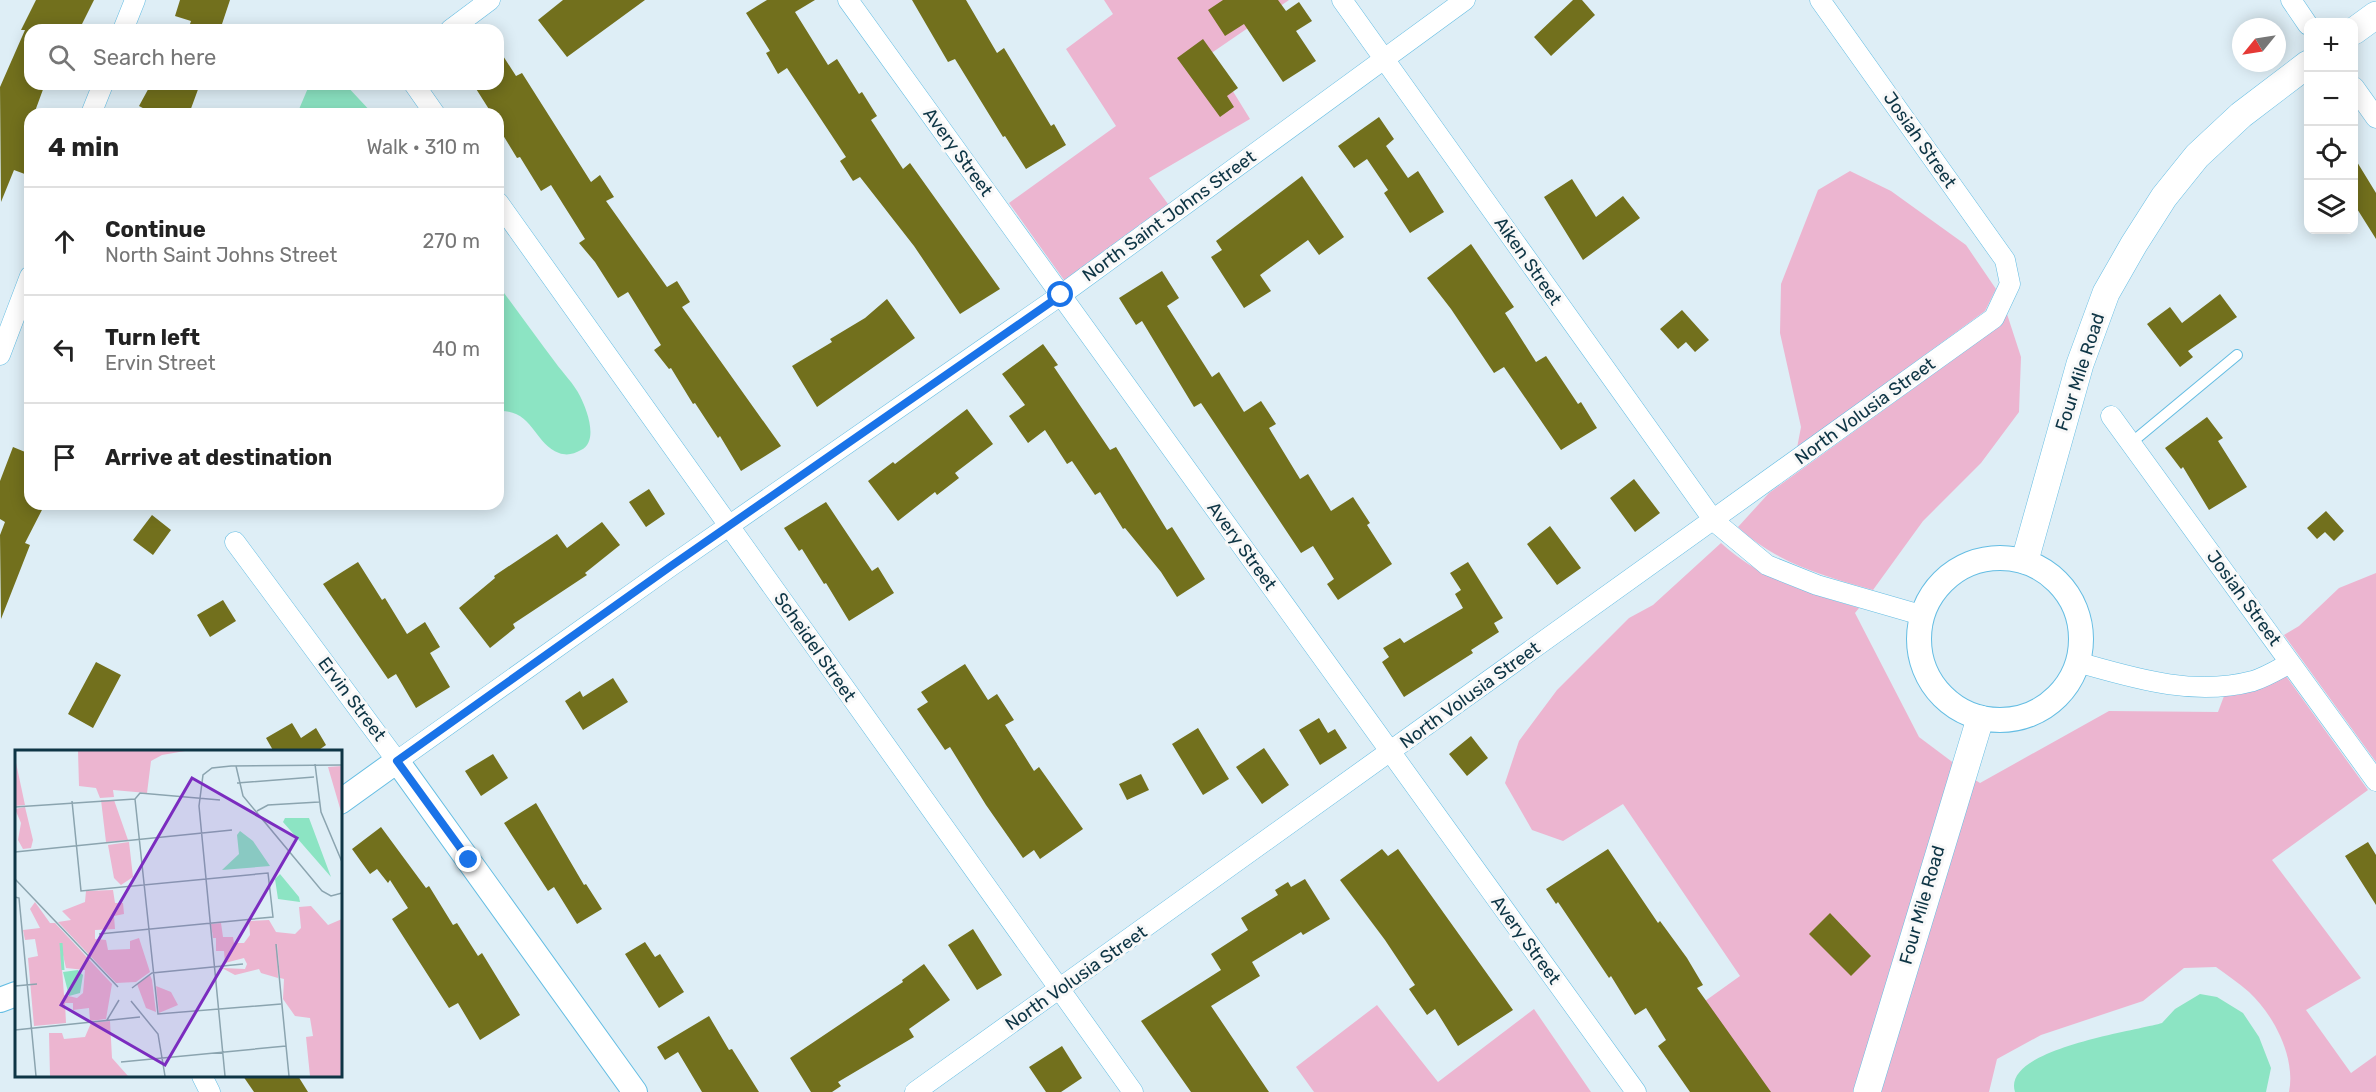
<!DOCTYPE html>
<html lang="en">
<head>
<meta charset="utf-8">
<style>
	body { margin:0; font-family:Rubik,sans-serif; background:#f6f6f6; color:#222 }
	.controls { position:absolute; right:18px; top:18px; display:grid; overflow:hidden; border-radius:12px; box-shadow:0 3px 15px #0003 }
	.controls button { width:54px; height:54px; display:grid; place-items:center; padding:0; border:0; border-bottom:2px solid #e0e0e0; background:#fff; color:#222; font:30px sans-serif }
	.compass { position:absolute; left:2232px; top:18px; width:54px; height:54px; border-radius:50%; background:#fff; box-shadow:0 3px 15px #0003; rotate:240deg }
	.stop { position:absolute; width:18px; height:18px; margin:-14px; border:4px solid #1a73e8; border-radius:50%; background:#fff }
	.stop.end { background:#1a73e8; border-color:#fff; box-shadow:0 2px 6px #0008 }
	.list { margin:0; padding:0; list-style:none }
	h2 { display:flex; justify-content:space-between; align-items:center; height:78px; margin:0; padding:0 24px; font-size:26px }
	h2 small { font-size:20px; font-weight:400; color:#767676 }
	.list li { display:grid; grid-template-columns:39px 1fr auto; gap:18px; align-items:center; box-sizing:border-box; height:108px; padding:0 24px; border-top:2px solid #e0e0e0 }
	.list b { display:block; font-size:22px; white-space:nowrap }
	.list p { margin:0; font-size:20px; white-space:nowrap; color:#767676 }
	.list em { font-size:20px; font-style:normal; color:#767676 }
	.icon { flex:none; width:33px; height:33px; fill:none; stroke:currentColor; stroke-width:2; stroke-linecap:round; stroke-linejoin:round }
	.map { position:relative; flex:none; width:2376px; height:1092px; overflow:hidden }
	.search { position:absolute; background:#fff; box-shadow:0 3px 15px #0003; left:24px; top:24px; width:480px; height:66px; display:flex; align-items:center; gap:15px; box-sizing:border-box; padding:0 21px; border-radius:18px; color:#767676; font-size:22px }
	.panel { position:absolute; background:#fff; box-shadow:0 3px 15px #0003; left:24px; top:108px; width:480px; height:402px; border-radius:18px }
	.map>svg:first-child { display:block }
	.green { fill:#ecb5d0 }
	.water { fill:#8ce4c3 }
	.building { fill:#72701d }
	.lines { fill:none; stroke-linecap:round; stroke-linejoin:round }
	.service-casing { stroke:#64bde3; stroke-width:12 }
	.minor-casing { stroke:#64bde3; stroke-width:21 }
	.tertiary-casing { stroke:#64bde3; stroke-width:26 }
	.secondary-casing { stroke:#64bde3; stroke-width:28 }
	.service { stroke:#fff; stroke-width:10 }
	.minor { stroke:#fff; stroke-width:20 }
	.tertiary { stroke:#fff; stroke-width:24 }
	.secondary { stroke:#fff; stroke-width:27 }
	.route { stroke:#1a73e8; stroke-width:8 }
	.labels { text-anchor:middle; stroke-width:6; stroke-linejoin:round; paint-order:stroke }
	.street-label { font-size:18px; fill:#0e3545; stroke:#f8f8f8 }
	.inset-river { fill:none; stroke:#8ce4c3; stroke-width:3 }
	.inset-road { fill:none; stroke:#8ba4af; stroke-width:1.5 }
	.view { fill:#7b2cbf; fill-opacity:0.15; stroke:#7b2cbf; stroke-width:3 }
	.inset-edge { fill:none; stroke:#0e3545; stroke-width:3 }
</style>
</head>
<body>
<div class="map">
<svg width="2376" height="1092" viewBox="0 0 2376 1092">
	<rect width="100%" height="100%" fill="#deeef6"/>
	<!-- green -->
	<path class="green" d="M1104 0H1289L1210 54 1250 119 1149 178 1168 204 1064 280 1009 203 1116 126 1066 49 1113 14Z
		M1850 171 1891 191 1966 245 1996 289 1985 311 1797 448 1801 427 1780 333 1781 284 1818 190Z
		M2007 314 2021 357 2019 412 1981 463 1923 521 1873 590C1824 576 1776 563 1738 527L1769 493 2001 325Z
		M1721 543C1760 579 1808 593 1859 608L1855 613 1919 737 1955 764 1855 1092H1691L1666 1029 1740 976 1623 804 1563 841 1532 830 1505 783 1519 741 1557 690 1629 618 1653 605Z
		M2376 573V762L2284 635 2299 626 2339 588Z
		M2286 676 2368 790 2272 860 2361 978 2306 1010 2351 1073 2376 1055V1092H2289C2296 1058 2274 1015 2249 992 2239 983 2227 975 2216 967L2184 968 2143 1001 2041 1035 1997 1059 1989 1092H1878L1972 778 1980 783 2109 711 2218 712 2224 696 2255 691Z
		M1377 1005 1438 1082 1534 1009 1591 1092H1314L1296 1067Z"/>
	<!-- water -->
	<path class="water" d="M315 84H345L373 114H297L308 88Z
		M498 285C517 310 536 337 555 362 563 373 574 384 580 396 587 410 599 441 581 450 574 454 567 456 559 453 534 444 533 409 498 411Z
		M2200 994 2217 997 2243 1013 2259 1037 2271 1068 2266 1092H2015C2001 1049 2136 1031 2162 1023L2175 1009Z"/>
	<!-- building -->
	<path class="building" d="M36 0H94L79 30H30V84H45L34 114H30V176L14 170 1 202 0 87 25 30H21Z
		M180 0H230L220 30H188L191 21 175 16Z
		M563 0H645L567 57 538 20Z
		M767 0H815L795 12 828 65 837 59 859 94 862 92 877 116 871 120 903 169 910 163 1000 289 960 314 914 246 860 177 853 181 840 161 846 157 787 68 778 74 766 53 770 51 746 13Z
		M912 0H966L997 53 1004 48 1051 126 1054 124 1066 145 1026 169 1005 136 1003 137 955 59 948 62Z
		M1223 0H1278L1286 11 1299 2 1312 21 1296 31 1316 61 1283 82 1244 24 1225 36 1208 10Z
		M1573 0H1582L1595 15 1551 56 1534 37Z
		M1203 39 1238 88 1227 96 1234 107 1220 117 1177 58Z
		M498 48 516 76 522 73 591 182 600 175 614 197 606 201 667 287 677 281 690 302 682 307 781 446 741 471 720 436 718 438 695 403 693 404 671 368 669 369 654 350 661 345 628 292 618 298 595 262 579 243 585 239 551 185 541 191 520 157 517 158 498 127V114H492L473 84H498Z
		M151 84H200L189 114H154L139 106Z
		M1379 117 1394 139 1386 146 1408 178 1418 171 1444 212 1410 233 1384 193 1388 190 1367 159 1354 168 1338 146Z
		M2354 157 2376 193V239L2354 204Z
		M1302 176 1344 237 1319 255 1308 240 1260 275 1271 291 1244 308 1211 257 1222 250 1216 241Z
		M1572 179 1596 217 1623 196 1640 218 1583 260 1544 197Z
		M1471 244 1514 307 1505 313 1536 362 1546 356 1578 404 1581 402 1597 428 1561 450 1504 367 1494 373 1451 309 1427 278Z
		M1162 271 1179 298 1167 306 1212 377 1219 372 1244 412 1261 401 1276 424 1269 428 1300 479 1308 474 1331 511 1353 497 1370 523 1367 525 1392 564 1338 600 1327 584 1334 579 1313 546 1301 553 1201 403 1194 407 1142 321 1136 325 1119 298Z
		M2220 294 2237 317 2188 351 2193 357 2180 367 2147 324 2170 307 2182 323Z
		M887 299 915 338 817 407 792 366 832 342 830 339 865 318Z
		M1682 310 1709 340 1695 352 1686 342 1678 349 1660 329Z
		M1043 344 1058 365 1054 367 1110 450 1116 447 1167 530 1172 527 1205 579 1177 597 1161 572 1125 528 1123 529 1100 492 1095 495 1072 461 1067 464 1045 430 1028 443 1009 416 1025 405 1002 374Z
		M967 409 993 444 955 473 959 478 937 495 935 492 898 521 868 481 893 462 895 464Z
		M2207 417 2223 438 2218 441 2247 487 2209 510 2183 467 2181 469 2165 448Z
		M13 447 30 454V504H45L25 543 30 545 1 619 0 535 5 522 0 519V481Z
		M1634 479 1660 513 1635 532 1610 498Z
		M649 489 665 514 646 527 629 502Z
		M826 502 872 571 878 567 894 593 849 621 826 583 824 584 802 549 799 551 784 528Z
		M2326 511 2344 531 2334 541 2325 532 2317 539 2307 528Z
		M152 515 171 530 153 555 133 540Z
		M602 522 620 545 585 573 587 575 513 624 515 628 490 648 459 608 495 578 494 576 557 534 567 548Z
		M1550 526 1581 568 1557 585 1527 544Z
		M358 562 382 600 385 598 407 634 425 622 440 647 430 653 450 687 416 708 396 674 388 679 323 584Z
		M1468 562 1503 618 1494 623 1499 632 1471 650 1473 653 1404 697 1382 662 1389 657 1383 648 1400 638 1404 643 1463 608 1455 594 1461 590 1450 573Z
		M223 600 236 621 210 637 197 615Z
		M96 662 121 675 93 728 68 714Z
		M965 664 988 700 997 694 1014 720 1005 725 1034 771 1039 767 1083 829 1040 859 1034 850 1023 858 986 805 950 747 945 750 917 709 928 702 921 692Z
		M613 678 628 702 583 730 565 701 580 691 583 697Z
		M1319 718 1328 733 1335 729 1347 748 1320 765 1299 730Z
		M292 723 301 738 316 728 326 745 316 752H274L266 738Z
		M1198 728 1229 779 1203 795 1172 744Z
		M1471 736 1488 758 1467 776 1449 754Z
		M1264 748 1289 785 1262 804 1236 767Z
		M493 754 508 778 481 796 465 771Z
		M1141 774 1149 790 1127 800 1119 784Z
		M536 803 584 885 586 884 602 909 577 924 554 887 548 891 504 823Z
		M381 827 426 888 429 886 453 925 457 923 478 956 482 953 520 1015 480 1040 458 1003 449 1008 392 919 408 908 390 880 388 883 377 869 370 874 352 849Z
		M2368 842 2376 855V905L2345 856Z
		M1382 849 1388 856 1398 849 1513 1010 1458 1046 1435 1009 1427 1015 1409 989 1415 985 1385 940 1340 880Z
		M1608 849 1658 923 1660 921 1687 958 1703 985 1697 988 1771 1092H1690L1658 1046 1666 1040 1646 1008 1635 1015 1611 976 1609 978 1558 902 1556 904 1546 889Z
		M1305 879 1330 919 1303 935 1301 932 1252 962 1260 976 1211 1006 1269 1092H1191L1141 1021 1221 970 1211 954 1248 930 1241 918 1278 895 1275 890 1288 882 1291 887Z
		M1830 913 1871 956 1851 976 1809 934Z
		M973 929 1002 975 977 990 948 945Z
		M645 942 655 957 660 954 684 992 659 1008 625 954Z
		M924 964 950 1000 909 1029 914 1037 838 1082 841 1086 832 1092H811L790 1058 903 982 902 980Z
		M709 1016 729 1050 732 1049 759 1092H702L678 1052 665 1060 657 1047Z
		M1062 1046 1082 1078 1061 1092H1046L1029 1067Z
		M243 1076H298L308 1092H254Z"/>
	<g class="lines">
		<!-- service casing -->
		<g class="service-casing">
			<path id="service" d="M2131 443 2237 355"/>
		</g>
		<!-- minor casing -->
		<g class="minor-casing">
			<path id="minor" d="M848 0 1636 1092
				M1342 0 1714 521 1767 565 1817 585 1921 615
				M2291 0 2308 25
				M123 30 135 0
				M450 30 490 0
				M414 84 435 114
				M2354 87 2376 118
				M91 114 103 84
				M498 202 1133 1092
				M0 355 30 276
				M2111 416 2376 781
				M235 542 397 761 671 566 1061 295 1465 0
				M2077 662C2134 678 2193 697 2253 681 2266 677 2279 669 2290 663
				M202 1076 210 1092
				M915 1092 1994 318 2010 284 2005 260 1820 0"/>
		</g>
		<!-- tertiary casing -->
		<g class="tertiary-casing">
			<path id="tertiary" d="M1919 639a81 81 0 1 1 162 0a81 81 0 1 1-162 0Z
				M340 802 397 761 635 1092
				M0 1000 16 994"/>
		</g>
		<!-- secondary casing -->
		<g class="secondary-casing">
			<path id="secondary" d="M2354 31 2376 15
				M2025 560 2080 364 2106 293 2134 244 2164 197 2197 156 2241 115 2308 64
				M1867 1092 1980 719"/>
		</g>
		<!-- service -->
		<use href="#service" class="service"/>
		<!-- minor -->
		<use href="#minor" class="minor"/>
		<!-- tertiary -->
		<use href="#tertiary" class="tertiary"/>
		<!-- secondary -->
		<use href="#secondary" class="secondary"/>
	</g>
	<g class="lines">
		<!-- route -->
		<path class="route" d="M469 860 397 761 671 566 1061 295"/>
	</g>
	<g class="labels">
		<!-- street labels -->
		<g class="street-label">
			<text transform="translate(1920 140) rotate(55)" y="6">Josiah Street</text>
			<text transform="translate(958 152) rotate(54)" y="6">Avery Street</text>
			<text transform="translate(1169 216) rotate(-36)" y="6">North Saint Johns Street</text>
			<text transform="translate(1528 261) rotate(55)" y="6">Aiken Street</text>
			<text transform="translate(2080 372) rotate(-72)" y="6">Four Mile Road</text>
			<text transform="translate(1865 411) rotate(-36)" y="6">North Volusia Street</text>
			<text transform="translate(1242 546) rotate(54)" y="6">Avery Street</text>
			<text transform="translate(2244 598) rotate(54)" y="6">Josiah Street</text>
			<text transform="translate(815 647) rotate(55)" y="6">Scheidel Street</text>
			<text transform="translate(1470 695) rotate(-36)" y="6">North Volusia Street</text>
			<text transform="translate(352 699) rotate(53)" y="6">Ervin Street</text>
			<text transform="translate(1922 905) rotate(-74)" y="6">Four Mile Road</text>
			<text transform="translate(1526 940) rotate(54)" y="6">Avery Street</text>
			<text transform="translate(1076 978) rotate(-35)" y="6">North Volusia Street</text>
		</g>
	</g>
	<!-- overview -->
	<g transform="translate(15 750)">
		<rect width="327" height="327" fill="#deeef6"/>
		<path d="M63 1H170L147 5 136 11 132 43 98 40 99 47 85 48 81 38 64 36ZM0 8 10 55 0 56ZM327 16V65L313 17ZM86 50H99L113 90 91 92ZM10 57 18 90 16 98 8 99 3 90 6 73 0 59ZM114 92 118 127 106 135 99 128 93 95ZM98 140 100 153H108L109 164 99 166 100 179 80 180V189L91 190 93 200 115 199V191L124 188 135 222 121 232 101 233 43 172 56 170 47 161 70 152 71 141ZM20 152 35 173H40L97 234 91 269 75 271 74 258 58 260V253H50L51 273 19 276 13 208 23 206 20 189 10 190 8 180 25 178 15 159ZM45 192 51 218 70 220 68 243 62 248 49 245ZM296 156 313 175 327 169V326H295L291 287 298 286 295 268 280 266 268 249 269 229 265 228 262 193 263 228 246 223 244 219 220 225 207 218 230 219 232 214 229 208 210 213 209 201H201V188H198L196 174 206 173 208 187H218L219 193H229L235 185 234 171 254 170 261 182 280 184 286 178 284 157ZM135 225 137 230 141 262 131 258 122 234ZM141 236 156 242 163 255 144 263ZM95 271 97 308 113 326H35L34 283H47L49 289 70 287 76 273Z" fill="#ecb5d0" fill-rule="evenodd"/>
		<path d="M270 68H294L316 127 268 72ZM225 81 238 91 255 116 207 120 224 104 222 85ZM265 124 284 147 285 152 263 149 260 129ZM63 220 68 225 65 243 54 246 48 222Z" fill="#8ce4c3"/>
		<path class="inset-river" d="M46 193 48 220"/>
		<path class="inset-road" d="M300 14 306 62 327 112M221 16 228 46 307 141 316 146 327 143M222 33 299 27M120 49 143 264 266 254M120 49 125 43 205 50M57 51 66 141 253 123 258 167 84 184M0 57 120 49M242 61 253 55 304 52M0 102 217 80M0 129 103 237M0 147 4 148 21 326M261 194 274 326M0 236 22 234M117 238 137 223 228 214M116 251 143 284 150 326M92 270 104 250M0 280 125 267M106 312 271 296M210 326 184 56 188 25 197 18 216 16 327 15"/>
		<path class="view" d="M177 28 282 88 150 315 46 255Z"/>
		<rect width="327" height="327" class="inset-edge"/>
	</g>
</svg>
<div class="controls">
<button>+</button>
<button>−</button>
<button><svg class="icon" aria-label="locate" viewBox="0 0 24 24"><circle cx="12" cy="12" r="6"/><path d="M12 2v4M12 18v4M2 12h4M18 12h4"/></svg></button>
<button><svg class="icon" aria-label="layers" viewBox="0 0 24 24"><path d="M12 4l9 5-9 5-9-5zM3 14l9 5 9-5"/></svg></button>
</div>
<svg class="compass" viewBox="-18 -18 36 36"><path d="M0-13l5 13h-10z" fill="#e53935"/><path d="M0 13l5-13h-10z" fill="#767676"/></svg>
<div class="stop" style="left:1061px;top:295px"></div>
<div class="stop end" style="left:469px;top:860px"></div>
<div class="search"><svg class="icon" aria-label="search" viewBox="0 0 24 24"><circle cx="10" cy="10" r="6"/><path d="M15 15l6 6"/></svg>Search here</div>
<section class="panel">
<h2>4 min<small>Walk · 310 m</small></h2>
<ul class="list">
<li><svg class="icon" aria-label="ahead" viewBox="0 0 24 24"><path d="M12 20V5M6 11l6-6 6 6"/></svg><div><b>Continue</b><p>North Saint Johns Street</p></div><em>270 m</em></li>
<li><svg class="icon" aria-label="left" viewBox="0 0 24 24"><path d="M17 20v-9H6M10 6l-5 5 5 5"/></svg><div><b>Turn left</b><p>Ervin Street</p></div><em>40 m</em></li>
<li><svg class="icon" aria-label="arrive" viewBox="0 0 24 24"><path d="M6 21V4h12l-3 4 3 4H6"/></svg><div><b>Arrive at destination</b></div></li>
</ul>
</section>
</div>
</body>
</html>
